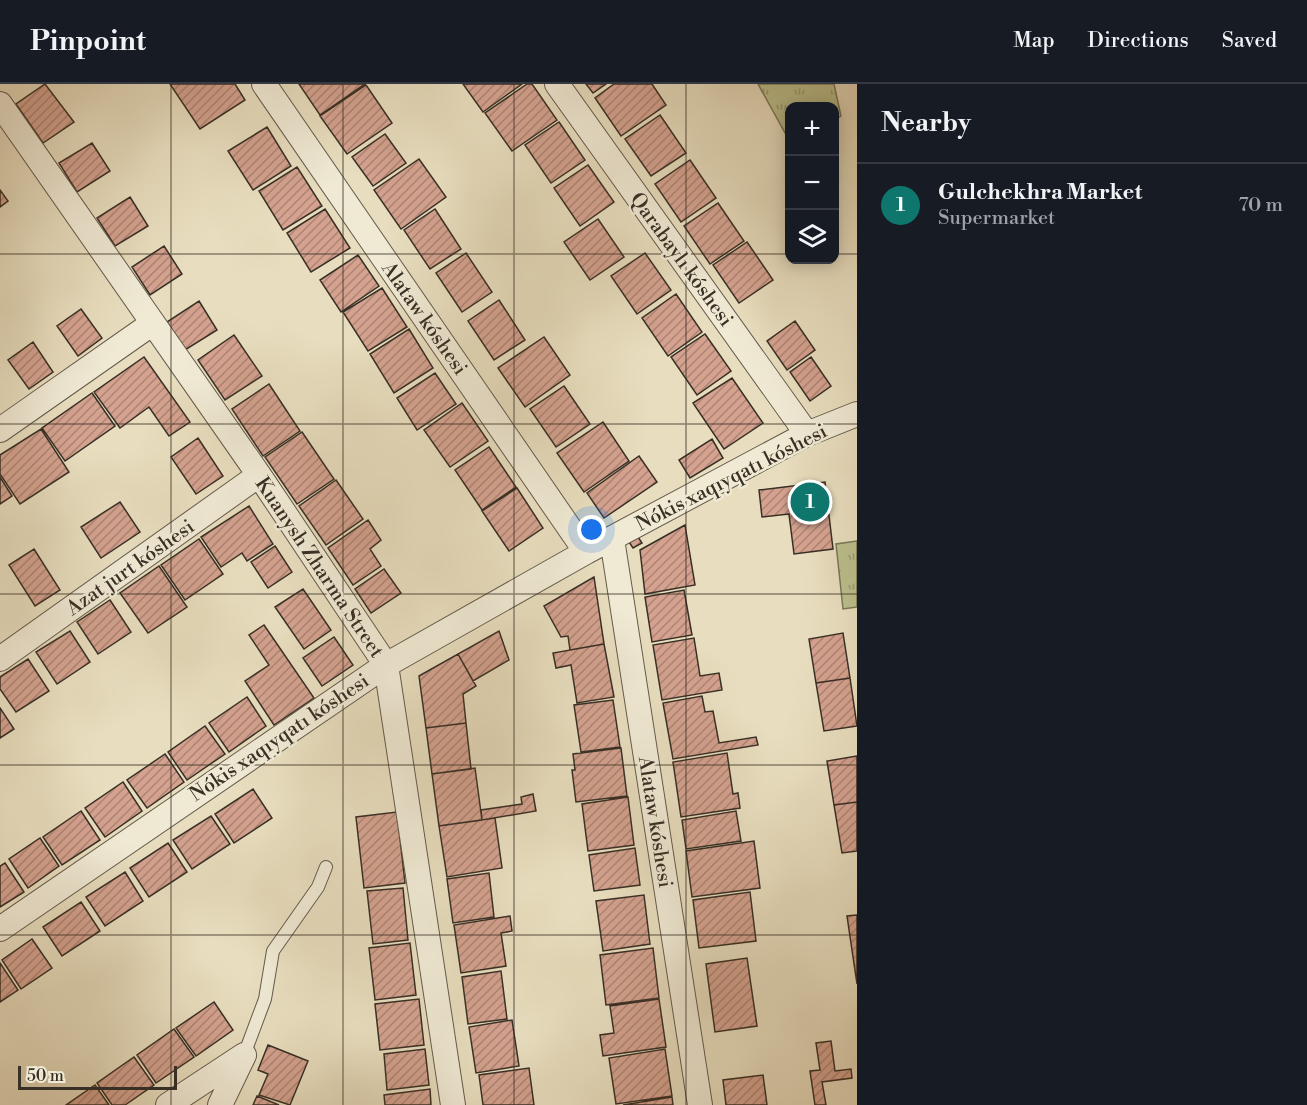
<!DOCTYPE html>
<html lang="en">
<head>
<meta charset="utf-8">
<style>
	body { margin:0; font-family:"Libre Bodoni",serif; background:#242831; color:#f1f3f6 }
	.controls { position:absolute; right:18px; top:18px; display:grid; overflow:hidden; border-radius:12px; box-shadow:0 3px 15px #0003 }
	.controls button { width:54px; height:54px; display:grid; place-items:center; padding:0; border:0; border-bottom:2px solid #363941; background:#171b24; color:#f1f3f6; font:30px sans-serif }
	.scale { position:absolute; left:18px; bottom:15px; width:159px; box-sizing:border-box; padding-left:6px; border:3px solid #382f25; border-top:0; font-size:16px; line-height:21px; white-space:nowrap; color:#382f25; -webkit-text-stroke:4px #f0ead5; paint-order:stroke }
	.you { position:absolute; left:592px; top:446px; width:21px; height:21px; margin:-15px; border:4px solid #fff; border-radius:50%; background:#1a73e8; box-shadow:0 0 0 9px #1a73e833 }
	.badge { display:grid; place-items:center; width:39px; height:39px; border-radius:50%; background:#0f766e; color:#fff; font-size:20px; font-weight:700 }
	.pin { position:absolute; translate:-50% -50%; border:3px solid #fff; box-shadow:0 2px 6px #0006 }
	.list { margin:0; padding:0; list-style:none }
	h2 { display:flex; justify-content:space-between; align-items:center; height:78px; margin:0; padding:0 24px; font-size:26px }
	h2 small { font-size:20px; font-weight:400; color:#9ea1a6 }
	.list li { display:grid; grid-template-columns:39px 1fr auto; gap:18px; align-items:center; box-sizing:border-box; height:84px; padding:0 24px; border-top:2px solid #363941 }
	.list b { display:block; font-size:22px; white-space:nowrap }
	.list p { margin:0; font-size:20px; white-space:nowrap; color:#9ea1a6 }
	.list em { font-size:20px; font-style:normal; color:#9ea1a6 }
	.icon { flex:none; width:33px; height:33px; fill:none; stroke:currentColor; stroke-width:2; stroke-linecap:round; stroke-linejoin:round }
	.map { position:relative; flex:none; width:857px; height:1021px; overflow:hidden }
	header { display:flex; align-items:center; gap:36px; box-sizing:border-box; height:84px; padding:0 30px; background:#171b24; border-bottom:2px solid #363941 }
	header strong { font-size:28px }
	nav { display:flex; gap:33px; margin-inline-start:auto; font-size:21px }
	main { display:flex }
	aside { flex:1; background:#171b24 }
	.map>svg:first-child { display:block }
	.grass { fill:url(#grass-tufts); stroke:#7a785a; stroke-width:1.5 }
	.building { fill:url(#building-hatch); stroke:#382f25; stroke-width:1.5 }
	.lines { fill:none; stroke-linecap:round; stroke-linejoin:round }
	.lane-casing { stroke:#645b4c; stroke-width:14 }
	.street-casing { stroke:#645b4c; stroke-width:26 }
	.lane { stroke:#f0ead5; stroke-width:12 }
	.street { stroke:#f0ead5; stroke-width:24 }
	.grid { fill:none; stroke:#382f25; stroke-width:1.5; stroke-opacity:0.55 }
	.labels { text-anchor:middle; stroke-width:5; stroke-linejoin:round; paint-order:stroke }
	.street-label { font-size:20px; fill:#382f25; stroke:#f0ead5 }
</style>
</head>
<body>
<header>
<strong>Pinpoint</strong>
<nav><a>Map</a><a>Directions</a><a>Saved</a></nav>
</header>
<main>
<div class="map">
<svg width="857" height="1021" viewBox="0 0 857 1021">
	<defs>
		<pattern id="grass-tufts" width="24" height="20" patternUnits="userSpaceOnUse" patternTransform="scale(1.5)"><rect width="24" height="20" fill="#bbc08e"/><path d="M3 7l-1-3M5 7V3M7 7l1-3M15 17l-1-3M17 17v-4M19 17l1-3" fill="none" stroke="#999c74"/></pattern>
		<pattern id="building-hatch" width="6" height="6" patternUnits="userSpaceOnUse" patternTransform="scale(1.5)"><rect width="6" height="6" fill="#d4a28f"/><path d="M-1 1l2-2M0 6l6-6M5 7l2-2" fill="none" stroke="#ad8475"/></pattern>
	</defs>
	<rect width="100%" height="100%" fill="#e8debf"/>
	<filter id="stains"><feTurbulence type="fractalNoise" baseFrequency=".00333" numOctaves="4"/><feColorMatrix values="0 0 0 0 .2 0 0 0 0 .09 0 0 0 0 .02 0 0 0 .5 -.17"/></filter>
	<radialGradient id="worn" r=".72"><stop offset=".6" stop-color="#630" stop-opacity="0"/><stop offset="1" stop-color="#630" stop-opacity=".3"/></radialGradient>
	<!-- grass -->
	<path class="grass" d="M758 0H834L841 32 835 35 834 22H790L789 56Z
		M857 457V523L843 525 836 460Z"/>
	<!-- building -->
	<path class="building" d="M45 0 74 38 43 59 16 20Z
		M170 0H235L245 16 200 45Z
		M299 0H365L320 31Z
		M463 0H522L483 28Z
		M527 0H532L557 36 512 67 485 29Z
		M586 0H606L593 9Z
		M614 0H652L666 21 621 52 595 14Z
		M366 1 392 39 347 70 320 32Z
		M660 31 686 69 651 92 625 55Z
		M559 38 585 76 551 99 525 61Z
		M267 43 291 82 253 106 228 67Z
		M385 50 406 79 373 102 352 73Z
		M92 59 110 87 77 108 59 79Z
		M419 75 446 113 401 145 374 106Z
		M690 76 716 114 681 138 655 100Z
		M588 81 614 118 580 142 554 104Z
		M297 83 322 122 283 146 259 107Z
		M0 106 8 117 0 123Z
		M130 113 148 142 115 162 97 134Z
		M718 119 744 157 710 180 684 142Z
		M325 125 350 164 311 188 287 149Z
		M435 125 461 165 430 185 404 146Z
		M598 135 624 173 590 196 564 158Z
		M747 158 773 196 739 219 713 181Z
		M164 162 182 190 150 211 132 183Z
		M466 169 492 208 462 228 436 189Z
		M645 169 671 206 637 230 611 192Z
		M358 171 379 202 341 228 320 196Z
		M382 204 407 243 368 267 343 228Z
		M676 210 702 248 668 272 642 234Z
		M499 216 525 256 494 276 468 237Z
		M199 217 217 246 185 266 167 238Z
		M81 225 102 254 78 272 57 242Z
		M795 237 815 266 787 286 767 257Z
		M409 245 433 284 394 309 370 270Z
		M705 250 731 287 697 311 671 273Z
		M234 251 262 292 225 316 198 276Z
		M544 253 570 291 525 323 498 284Z
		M33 258 53 288 29 305 8 276Z
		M144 273 190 338 169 352 149 323 120 344 94 308Z
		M811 273 831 302 810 317 790 288Z
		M435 289 456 320 417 346 397 314Z
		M732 294 763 339 724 365 693 319Z
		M269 300 300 347 263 372 232 325Z
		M564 302 590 340 556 363 530 325Z
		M92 309 115 342 65 377 42 344Z
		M462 319 488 357 450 383 424 346Z
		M603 338 629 377 584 408 557 369Z
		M41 345 69 388 20 420 0 390V371Z
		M302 348 334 395 297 420 265 373Z
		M198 354 223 392 196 410 171 373Z
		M712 355 723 374 690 394 679 376Z
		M489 363 516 403 482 426 455 386Z
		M639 372 657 398 604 434 587 409Z
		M0 393 12 412 0 420Z
		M336 396 363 435 326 461 299 422Z
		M825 398 833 465 794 470 789 430 762 433 759 406Z
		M517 404 543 444 509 467 482 427Z
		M120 418 140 448 101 474 81 443Z
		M249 422 273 460 247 477 242 469 221 483 201 453Z
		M368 436 381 456 370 465 381 482 353 501 328 464Z
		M685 441 695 501 645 510 640 466Z
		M638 453 642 459 633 464 629 458Z
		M199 455 223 490 185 516 161 481Z
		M275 462 292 488 268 504 251 478Z
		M34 465 60 506 35 522 9 481Z
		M159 482 187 523 148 549 120 509Z
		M384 485 401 509 371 529 355 505Z
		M594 493 604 560 570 566 568 552 561 553 544 522Z
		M303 505 331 546 304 565 275 523Z
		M684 506 692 551 652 558 645 513Z
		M110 516 131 548 98 570 77 538Z
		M264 541 314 614 274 641 245 597 269 581 249 551Z
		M70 547 90 578 57 600 36 568Z
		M499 547 509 576 473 597 458 570Z
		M843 549 850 594 816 599 809 555Z
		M334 553 353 581 322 602 303 574Z
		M694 554 700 592 719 589 722 606 662 616 653 561Z
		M604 560 614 613 577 619 571 581 556 584 553 569Z
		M458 570 476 602 463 610 466 639 426 644 419 592Z
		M28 575 49 607 16 628 0 605V593Z
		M850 594 857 642 824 647 816 599Z
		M702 612 705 628 713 627 719 659 756 653 758 661 673 675 663 619Z
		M247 613 266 642 229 668 209 639Z
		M613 616 620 663 581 668 574 621Z
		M0 624 14 645 0 654Z
		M466 639 471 685 432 690 426 644Z
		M205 642 225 670 187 696 168 668Z
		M621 664 627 712 576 718 572 686H575L573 670Z
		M727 669 733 710 738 709 740 724 681 733 673 678Z
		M165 670 184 698 147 724 127 696Z
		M857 672V718L834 721 827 677Z
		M475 684 482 736 439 742 432 690Z
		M123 698 142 727 105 753 85 724Z
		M253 705 272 734 234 759 215 730Z
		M533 710 536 727 482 736 481 726 522 720 521 713Z
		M628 713 634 761 588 767 582 720Z
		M857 718V767L842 769 834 721Z
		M81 727 100 756 62 781 43 753Z
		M736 727 741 757 686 765 682 736Z
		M397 728 405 799 364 804 356 733Z
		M211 732 230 760 192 785 173 756Z
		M495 734 502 784 447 793 439 742Z
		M40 754 59 782 28 804 9 775Z
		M754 757 760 804 692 813 686 767Z
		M168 759 187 788 149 813 130 784Z
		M635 764 640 801 594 807 589 771Z
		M5 779 24 808 0 823V782Z
		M125 788 143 817 105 842 86 813Z
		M489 789 494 833 453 839 447 795Z
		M403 804 408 856 373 860 367 807Z
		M750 808 756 857 699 864 693 816Z
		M644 811 650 860 603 867 596 817Z
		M81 818 100 847 62 872 43 843Z
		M857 831V900L847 832Z
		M510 832 512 847 501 849 506 882 461 889 454 841Z
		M32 855 52 884 21 905 2 876Z
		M410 859 416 911 375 916 369 864Z
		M653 864 659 914 606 921 600 871Z
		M747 874 757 942 715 948 706 880Z
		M0 879 18 906 0 918Z
		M501 887 507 935 468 940 462 893Z
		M419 915 424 961 380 966 375 920Z
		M659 915 666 963 603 972 600 951 614 949 610 922Z
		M214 918 233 946 196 972 176 944Z
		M512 936 519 982 476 989 469 943Z
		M174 945 194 973 156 999 137 971Z
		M831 957 835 987 851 985 852 994 822 998 826 1021H815L810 987 820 986 816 959Z
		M268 961 308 977 290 1021 259 1011 268 990 258 986Z
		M425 965 429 1001 387 1006 384 970Z
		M665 965 672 1012 616 1020 609 974Z
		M134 973 154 1001 125 1021H112L97 999Z
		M529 984 534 1021H483L479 991Z
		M763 991 767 1021H726L723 996Z
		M95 1001 109 1021H66Z
		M430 1005 431 1021H385L384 1011Z
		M257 1012 279 1021H253Z
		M672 1013 673 1021H623Z"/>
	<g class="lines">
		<!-- lane casing -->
		<g class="lane-casing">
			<path id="lane" d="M244 971 265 915 273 867 318 803 326 783"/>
		</g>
		<!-- street casing -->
		<g class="street-casing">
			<path id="street" d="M264 0 586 468
				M557 0 807 350
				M0 20 259 391 386 581 453 1021
				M0 346 153 239
				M612 455 700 1021
				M0 575 259 391
				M0 845 386 581 586 468 807 350 857 330
				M168 1021 244 971 220 1021"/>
		</g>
		<!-- lane -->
		<use href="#lane" class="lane"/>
		<!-- street -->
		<use href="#street" class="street"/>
	</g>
	<!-- grid -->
	<path class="grid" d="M171 0V1021M343 0V1021M514 0V1021M686 0V1021M0 170H790M834 170H857M0 340H857M0 510H857M0 681H857M0 851H857"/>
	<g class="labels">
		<!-- street labels -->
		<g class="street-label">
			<text transform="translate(682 175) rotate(54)" y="7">Qarabaylı kóshesi</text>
			<text transform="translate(425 234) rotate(55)" y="7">Alataw kóshesi</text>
			<text transform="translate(731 393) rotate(-27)" y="7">Nókis xaqıyqatı kóshesi</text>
			<text transform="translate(130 483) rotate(-35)" y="7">Azat jurt kóshesi</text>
			<text transform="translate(320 483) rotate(56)" y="7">Kuanysh Zharma Street</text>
			<text transform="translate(279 653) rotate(-34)" y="7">Nókis xaqıyqatı kóshesi</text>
			<text transform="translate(656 738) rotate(81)" y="7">Alataw kóshesi</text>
		</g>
	</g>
	<rect width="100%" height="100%" filter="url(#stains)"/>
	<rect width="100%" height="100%" fill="url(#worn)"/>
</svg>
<div class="controls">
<button>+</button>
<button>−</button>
<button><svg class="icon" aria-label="layers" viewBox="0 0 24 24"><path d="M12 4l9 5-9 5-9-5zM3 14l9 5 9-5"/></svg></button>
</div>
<div class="scale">50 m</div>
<div class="you"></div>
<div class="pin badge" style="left:810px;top:418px">1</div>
</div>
<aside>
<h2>Nearby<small></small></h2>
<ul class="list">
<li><span class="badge">1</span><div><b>Gulchekhra Market</b><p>Supermarket</p></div><em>70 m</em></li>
</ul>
</aside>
</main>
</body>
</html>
